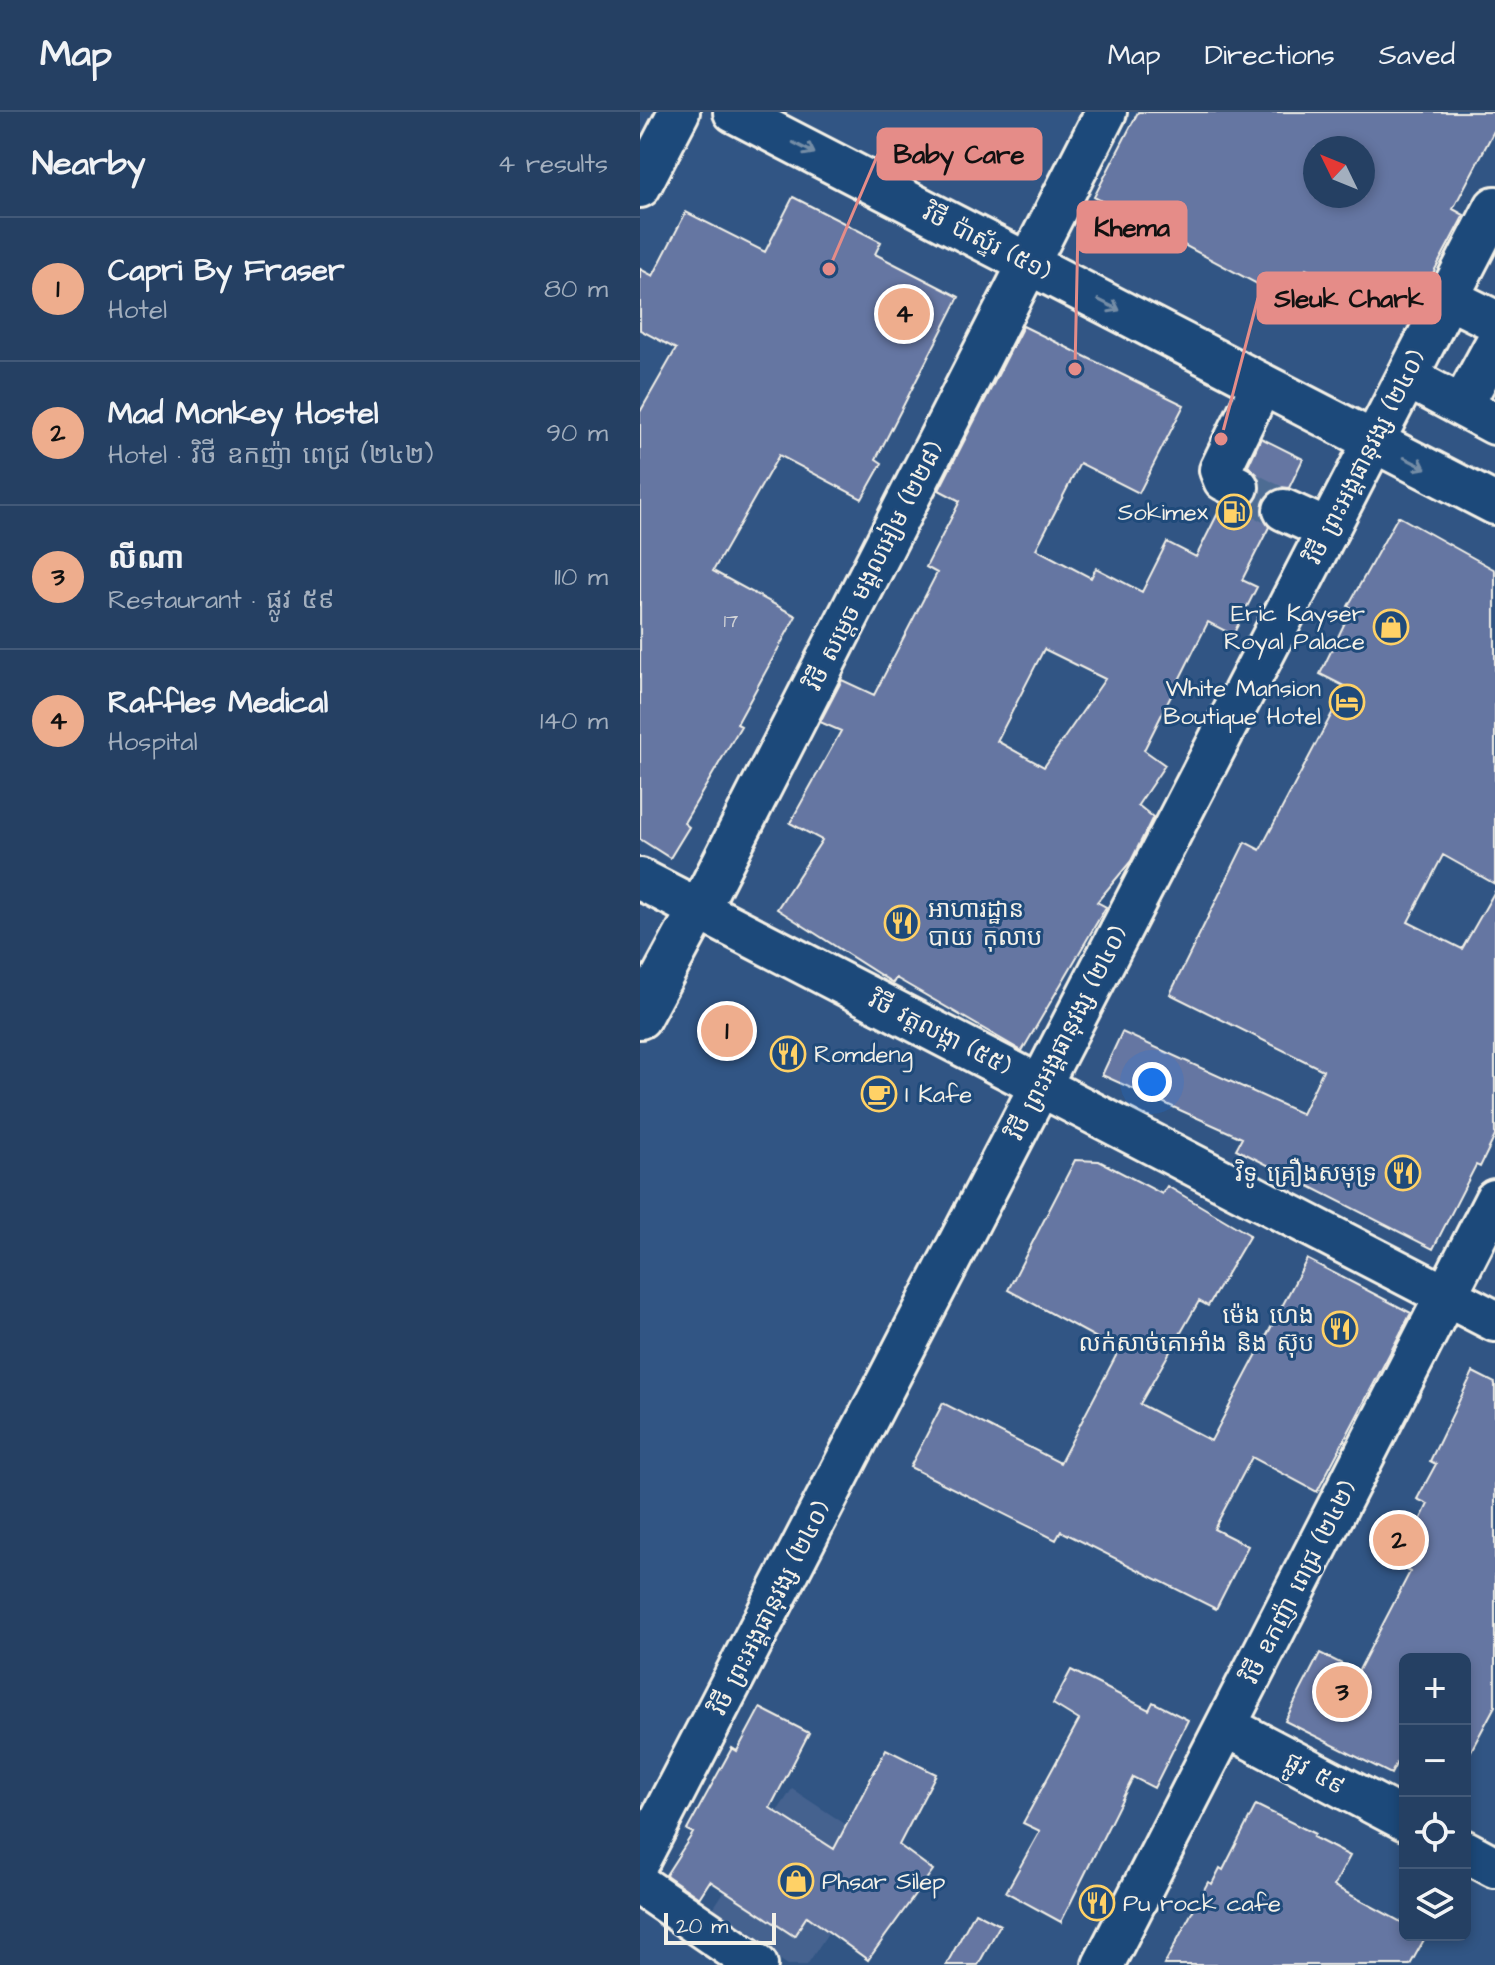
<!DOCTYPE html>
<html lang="en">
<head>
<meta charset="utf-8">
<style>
	body { margin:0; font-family:"Architects Daughter","Noto Sans Khmer",sans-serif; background:#314b6c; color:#f1f3f6 }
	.controls { position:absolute; right:24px; bottom:24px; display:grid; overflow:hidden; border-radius:12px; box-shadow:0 4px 12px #0003 }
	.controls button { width:72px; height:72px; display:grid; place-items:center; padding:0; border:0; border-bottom:2px solid #425978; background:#254063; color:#f1f3f6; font:40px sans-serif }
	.compass { position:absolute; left:663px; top:24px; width:72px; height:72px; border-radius:50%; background:#254063; box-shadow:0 4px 12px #0003; rotate:313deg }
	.scale { position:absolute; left:24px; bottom:20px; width:112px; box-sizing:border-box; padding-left:8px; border:4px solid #f4f1e8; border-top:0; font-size:22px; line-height:28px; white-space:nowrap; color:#f4f1e8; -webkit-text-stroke:6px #1f4a7a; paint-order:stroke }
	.you { position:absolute; left:512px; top:970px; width:28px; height:28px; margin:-20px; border:6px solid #fff; border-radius:50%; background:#1a73e8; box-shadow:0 0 0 12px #1a73e833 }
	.badge { display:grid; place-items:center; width:52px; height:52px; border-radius:50%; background:#eead8d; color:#111; font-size:26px; font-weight:700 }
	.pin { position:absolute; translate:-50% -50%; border:4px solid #fff; box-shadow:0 2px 8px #0006 }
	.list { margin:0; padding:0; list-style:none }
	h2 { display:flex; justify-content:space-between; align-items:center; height:104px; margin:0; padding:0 32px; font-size:34px }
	h2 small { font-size:26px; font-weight:400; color:#a3afbe }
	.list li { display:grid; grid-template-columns:52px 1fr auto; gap:24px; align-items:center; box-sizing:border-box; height:144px; padding:0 32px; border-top:2px solid #425978 }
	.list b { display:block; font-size:30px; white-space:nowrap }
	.list p { margin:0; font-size:26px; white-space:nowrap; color:#a3afbe }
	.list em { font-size:26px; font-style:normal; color:#a3afbe }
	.icon { flex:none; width:44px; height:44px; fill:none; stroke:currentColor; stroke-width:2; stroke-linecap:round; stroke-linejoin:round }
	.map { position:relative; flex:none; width:855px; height:1853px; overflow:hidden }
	header { display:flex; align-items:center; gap:48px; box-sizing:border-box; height:112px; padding:0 40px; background:#254063; border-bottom:2px solid #425978 }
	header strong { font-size:38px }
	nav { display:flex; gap:44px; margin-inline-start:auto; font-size:28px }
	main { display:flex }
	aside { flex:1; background:#254063 }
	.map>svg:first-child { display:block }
	.built { fill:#45628f }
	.building { fill:#6576a2; stroke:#f4f1e8; stroke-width:2; fill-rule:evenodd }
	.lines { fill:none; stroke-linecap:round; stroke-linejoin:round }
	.minor-tunnel { stroke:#4e6c93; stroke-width:40; stroke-dasharray:40 20; stroke-linecap:butt }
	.minor-casing { stroke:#f4f1e8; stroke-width:46 }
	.minor { stroke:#1f4a7a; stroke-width:40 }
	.oneway { stroke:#748da6 }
	.labels { text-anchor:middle; stroke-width:6; stroke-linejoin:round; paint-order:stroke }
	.number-label { font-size:20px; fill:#d0d2d6 }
	.street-label { font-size:24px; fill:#f4f1e8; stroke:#1f4a7a }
	.poi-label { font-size:24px; fill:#f4f1e8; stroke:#1f4a7a; text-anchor:end }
	.leader { fill:none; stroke:#e58c88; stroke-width:3 }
	.callout-dot { fill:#e58c88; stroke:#1f4a7a; stroke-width:3 }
	.callout { fill:#e58c88; stroke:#e58c88; stroke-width:3 }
	.callout-label { font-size:26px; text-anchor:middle; font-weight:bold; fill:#111 }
</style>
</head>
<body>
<header>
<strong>Map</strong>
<nav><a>Map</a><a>Directions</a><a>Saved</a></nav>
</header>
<main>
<aside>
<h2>Nearby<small>4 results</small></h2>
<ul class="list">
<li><span class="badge">1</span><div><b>Capri By Fraser</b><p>Hotel</p></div><em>80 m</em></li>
<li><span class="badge">2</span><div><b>Mad Monkey Hostel</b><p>Hotel · វិថី ឧកញ៉ា ពេជ្រ (២៤២)</p></div><em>90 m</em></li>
<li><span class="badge">3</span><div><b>លីណា</b><p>Restaurant · ផ្លូវ ៥៩</p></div><em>110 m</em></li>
<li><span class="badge">4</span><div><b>Raffles Medical</b><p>Hospital</p></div><em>140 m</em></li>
</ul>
</aside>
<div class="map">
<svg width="855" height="1853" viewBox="0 0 855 1853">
	<rect width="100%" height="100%" fill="#315584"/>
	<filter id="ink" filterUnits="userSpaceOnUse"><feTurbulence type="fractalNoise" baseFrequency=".0125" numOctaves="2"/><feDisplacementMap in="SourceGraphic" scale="16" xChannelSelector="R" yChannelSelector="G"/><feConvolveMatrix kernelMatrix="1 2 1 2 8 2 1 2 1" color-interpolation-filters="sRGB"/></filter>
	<g filter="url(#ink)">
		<!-- built -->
		<path class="built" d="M152 1677 243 1737 167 1853H148L70 1801Z"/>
		<!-- building -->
		<path class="building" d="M498 0H855V17L813 97 824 103 767 210 666 157 649 189 454 85ZM675 36H723V84H675Z
			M153 85 241 130 235 142 319 185 236 347 242 351 222 387 139 343 73 459 156 504 97 612 101 614 44 711 49 715 30 746 0 727V300L36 237 0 218V157L13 164 46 100 125 140Z
			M383 214 544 293 499 381 440 351 396 437 451 466 456 456 502 480 527 430 556 445 582 393 600 398 610 395 618 386 621 373 617 362 608 354 621 326 663 347 649 376 641 375 631 379 623 389 621 401 629 415 602 468 617 475 593 523 568 510 504 638 525 653 498 693 513 705 491 749 457 790 466 795 382 939 256 866 253 871 137 797 182 728 150 711 201 619 180 610 202 568 234 583 297 461 286 455 320 389 299 378ZM404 537 465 567 404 655 357 629Z
			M758 404 855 458V772L803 743 768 810 822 837 855 779V1024L840 1055 836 1053 793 1137 596 1037 602 1026 462 963 482 920 662 1002 683 958 530 882 605 730 620 738 706 575 680 562 712 496 708 494Z
			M435 1048 459 1049 522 1082 527 1074 610 1123 568 1194 559 1189 500 1292 571 1329 667 1147 771 1201 677 1380 612 1345 574 1417 608 1434 576 1497 421 1419 416 1428 270 1355 303 1291 420 1351 479 1238 368 1178Z
			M833 1260 855 1271V1594L825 1650V1547H765V1634L751 1662 645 1609 680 1541 718 1560 770 1460 758 1454 788 1392 777 1387 796 1352 790 1349Z
			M431 1558 509 1598 513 1590 548 1608 514 1676 493 1665 421 1810 366 1780 400 1719 383 1711 439 1608 413 1592Z
			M120 1596 169 1621 130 1696 194 1737 246 1637 296 1662 259 1733 293 1758 228 1848 167 1804 154 1824 70 1769 59 1786 26 1763 53 1721 47 1718 81 1656 92 1636 97 1639Z
			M616 1693 675 1722 673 1725 710 1744 694 1774 765 1812V1823L786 1824 770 1853H524L568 1770 572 1772 580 1756 583 1758Z
			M335 1800 360 1813 338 1853H306Z"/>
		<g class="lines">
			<!-- minor-tunnel -->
			<path class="minor-tunnel" d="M598 375 644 398"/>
			<!-- minor casing -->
			<g class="minor-casing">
				<path id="minor" d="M94 0 855 392
					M0 75 39 0
					M808 186 855 209
					M767 265 855 312
					M822 294 855 233
					M598 375 584 368 580 358 622 272
					M644 398 688 418
					M0 767 855 1209
					M0 906 59 797 466 0
					M586 1614 765 1708
					M825 1739 855 1755
					M0 1747 855 95
					M0 1773 117 1853
					M463 1853 855 1088"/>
			</g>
			<!-- minor -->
			<use href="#minor" class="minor"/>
		</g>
		<!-- one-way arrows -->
		<defs><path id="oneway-shaft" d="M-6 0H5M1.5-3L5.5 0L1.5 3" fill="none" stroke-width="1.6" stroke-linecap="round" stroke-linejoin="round" transform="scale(2)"/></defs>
		<g class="oneway">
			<use href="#oneway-shaft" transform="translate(164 36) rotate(27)"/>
			<use href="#oneway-shaft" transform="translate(469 193) rotate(27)"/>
			<use href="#oneway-shaft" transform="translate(775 351) rotate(27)"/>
		</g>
	</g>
	<!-- icons -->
	<defs>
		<g id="fuel-ring" transform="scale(1.8)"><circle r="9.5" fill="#1f4a7a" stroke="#ffd166" stroke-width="1.5"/><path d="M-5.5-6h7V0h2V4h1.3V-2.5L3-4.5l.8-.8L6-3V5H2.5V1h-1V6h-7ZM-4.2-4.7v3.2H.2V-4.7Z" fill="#ffd166"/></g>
		<g id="shop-ring" transform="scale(1.8)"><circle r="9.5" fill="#1f4a7a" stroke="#ffd166" stroke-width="1.5"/><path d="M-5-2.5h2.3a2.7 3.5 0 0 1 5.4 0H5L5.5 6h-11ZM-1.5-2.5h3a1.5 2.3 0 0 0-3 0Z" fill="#ffd166"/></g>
		<g id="hotel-ring" transform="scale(1.8)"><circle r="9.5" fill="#1f4a7a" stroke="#ffd166" stroke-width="1.5"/><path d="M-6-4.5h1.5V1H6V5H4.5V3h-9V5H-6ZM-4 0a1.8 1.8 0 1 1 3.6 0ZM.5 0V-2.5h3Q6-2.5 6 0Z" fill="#ffd166"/></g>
		<g id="restaurant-ring" transform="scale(1.8)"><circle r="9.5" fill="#1f4a7a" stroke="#ffd166" stroke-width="1.5"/><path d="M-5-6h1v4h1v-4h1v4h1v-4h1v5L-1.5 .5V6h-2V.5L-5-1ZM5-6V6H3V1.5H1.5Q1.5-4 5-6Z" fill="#ffd166"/></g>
		<g id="cafe-ring" transform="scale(1.8)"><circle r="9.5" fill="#1f4a7a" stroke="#ffd166" stroke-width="1.5"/><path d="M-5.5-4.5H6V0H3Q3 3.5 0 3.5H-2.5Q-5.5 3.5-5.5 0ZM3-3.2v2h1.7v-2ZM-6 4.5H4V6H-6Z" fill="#ffd166"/></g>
	</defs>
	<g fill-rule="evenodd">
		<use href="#fuel-ring" x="594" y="400"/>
		<use href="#shop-ring" x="751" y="515"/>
		<use href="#hotel-ring" x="707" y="590"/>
		<use href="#restaurant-ring" x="262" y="811"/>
		<use href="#restaurant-ring" x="148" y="942"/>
		<use href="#cafe-ring" x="239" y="982"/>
		<use href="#restaurant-ring" x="763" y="1061"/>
		<use href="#restaurant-ring" x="700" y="1217"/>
		<use href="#shop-ring" x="156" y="1769"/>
		<use href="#restaurant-ring" x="457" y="1791"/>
	</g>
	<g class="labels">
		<!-- number labels -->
		<g class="number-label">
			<text x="91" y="515">17</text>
		</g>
		<!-- street labels -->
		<g class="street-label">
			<text transform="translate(347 130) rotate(27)" y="8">វិថី ប៉ាស្ទ័រ (៥១)</text>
			<text transform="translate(725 345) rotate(-63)" y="8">វិថី ព្រះអង្គផានុវង្ស (២៤០)</text>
			<text transform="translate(234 454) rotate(-63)" y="8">វិថី សម្តេច មង្គលអៀម (២២៨)</text>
			<text transform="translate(300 921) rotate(27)" y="8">វិថី វត្តលង្កា (៥៥)</text>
			<text transform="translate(427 921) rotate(-63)" y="8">វិថី ព្រះអង្គផានុវង្ស (២៤០)</text>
			<text transform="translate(659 1470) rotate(-63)" y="8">វិថី ឧកញ៉ា ពេជ្រ (២៤២)</text>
			<text transform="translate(130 1496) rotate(-63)" y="8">វិថី ព្រះអង្គផានុវង្ស (២៤០)</text>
			<text transform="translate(675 1661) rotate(28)" y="8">ផ្លូវ ៥៩</text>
		</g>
		<!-- poi labels -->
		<g class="poi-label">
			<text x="568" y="408">Sokimex</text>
			<text x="725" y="509">Eric Kayser<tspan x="725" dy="28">Royal Palace</tspan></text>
			<text x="681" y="584">White Mansion<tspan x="681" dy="28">Boutique Hotel</tspan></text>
			<text x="288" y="805" text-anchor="start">អាហារដ្ឋាន<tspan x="288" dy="28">បាយ កុលាប</tspan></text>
			<text x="174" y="950" text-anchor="start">Romdeng</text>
			<text x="265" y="990" text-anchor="start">I Kafe</text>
			<text x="737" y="1069">វិទូ គ្រឿងសមុទ្រ</text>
			<text x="674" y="1211">ម៉េង ហេង<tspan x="674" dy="28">លក់សាច់គោអាំង និង ស៊ុប</tspan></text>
			<text x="182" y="1777" text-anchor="start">Phsar Silep</text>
			<text x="483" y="1799" text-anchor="start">Pu rock cafe</text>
		</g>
	</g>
	<!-- callouts -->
	<path class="leader" d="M189 157L238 42M435 257L438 115M581 327L618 186"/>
	<g class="callout-dot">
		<circle cx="189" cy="157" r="8"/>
		<circle cx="435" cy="257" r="8"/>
		<circle cx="581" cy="327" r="8"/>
	</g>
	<g class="callout">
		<rect x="238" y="17" width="163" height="50" rx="8"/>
		<rect x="438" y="90" width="108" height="50" rx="8"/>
		<rect x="618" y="161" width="182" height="50" rx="8"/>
	</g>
	<g class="callout-label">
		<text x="319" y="51">Baby Care</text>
		<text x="492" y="124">Khema</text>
		<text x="709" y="195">Sleuk Chark</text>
	</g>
</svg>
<div class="controls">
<button>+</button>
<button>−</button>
<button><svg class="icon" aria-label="locate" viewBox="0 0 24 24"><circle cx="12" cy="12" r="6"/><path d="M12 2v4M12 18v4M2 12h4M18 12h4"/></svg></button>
<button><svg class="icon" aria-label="layers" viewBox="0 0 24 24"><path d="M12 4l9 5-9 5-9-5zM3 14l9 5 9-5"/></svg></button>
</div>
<svg class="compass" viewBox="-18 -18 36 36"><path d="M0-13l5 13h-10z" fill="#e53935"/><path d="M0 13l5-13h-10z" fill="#a3afbe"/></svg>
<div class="scale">20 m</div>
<div class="you"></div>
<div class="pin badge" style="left:87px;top:919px">1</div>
<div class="pin badge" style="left:759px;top:1428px">2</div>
<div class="pin badge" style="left:702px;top:1580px">3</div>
<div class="pin badge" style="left:264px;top:202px">4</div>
</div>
</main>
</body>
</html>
